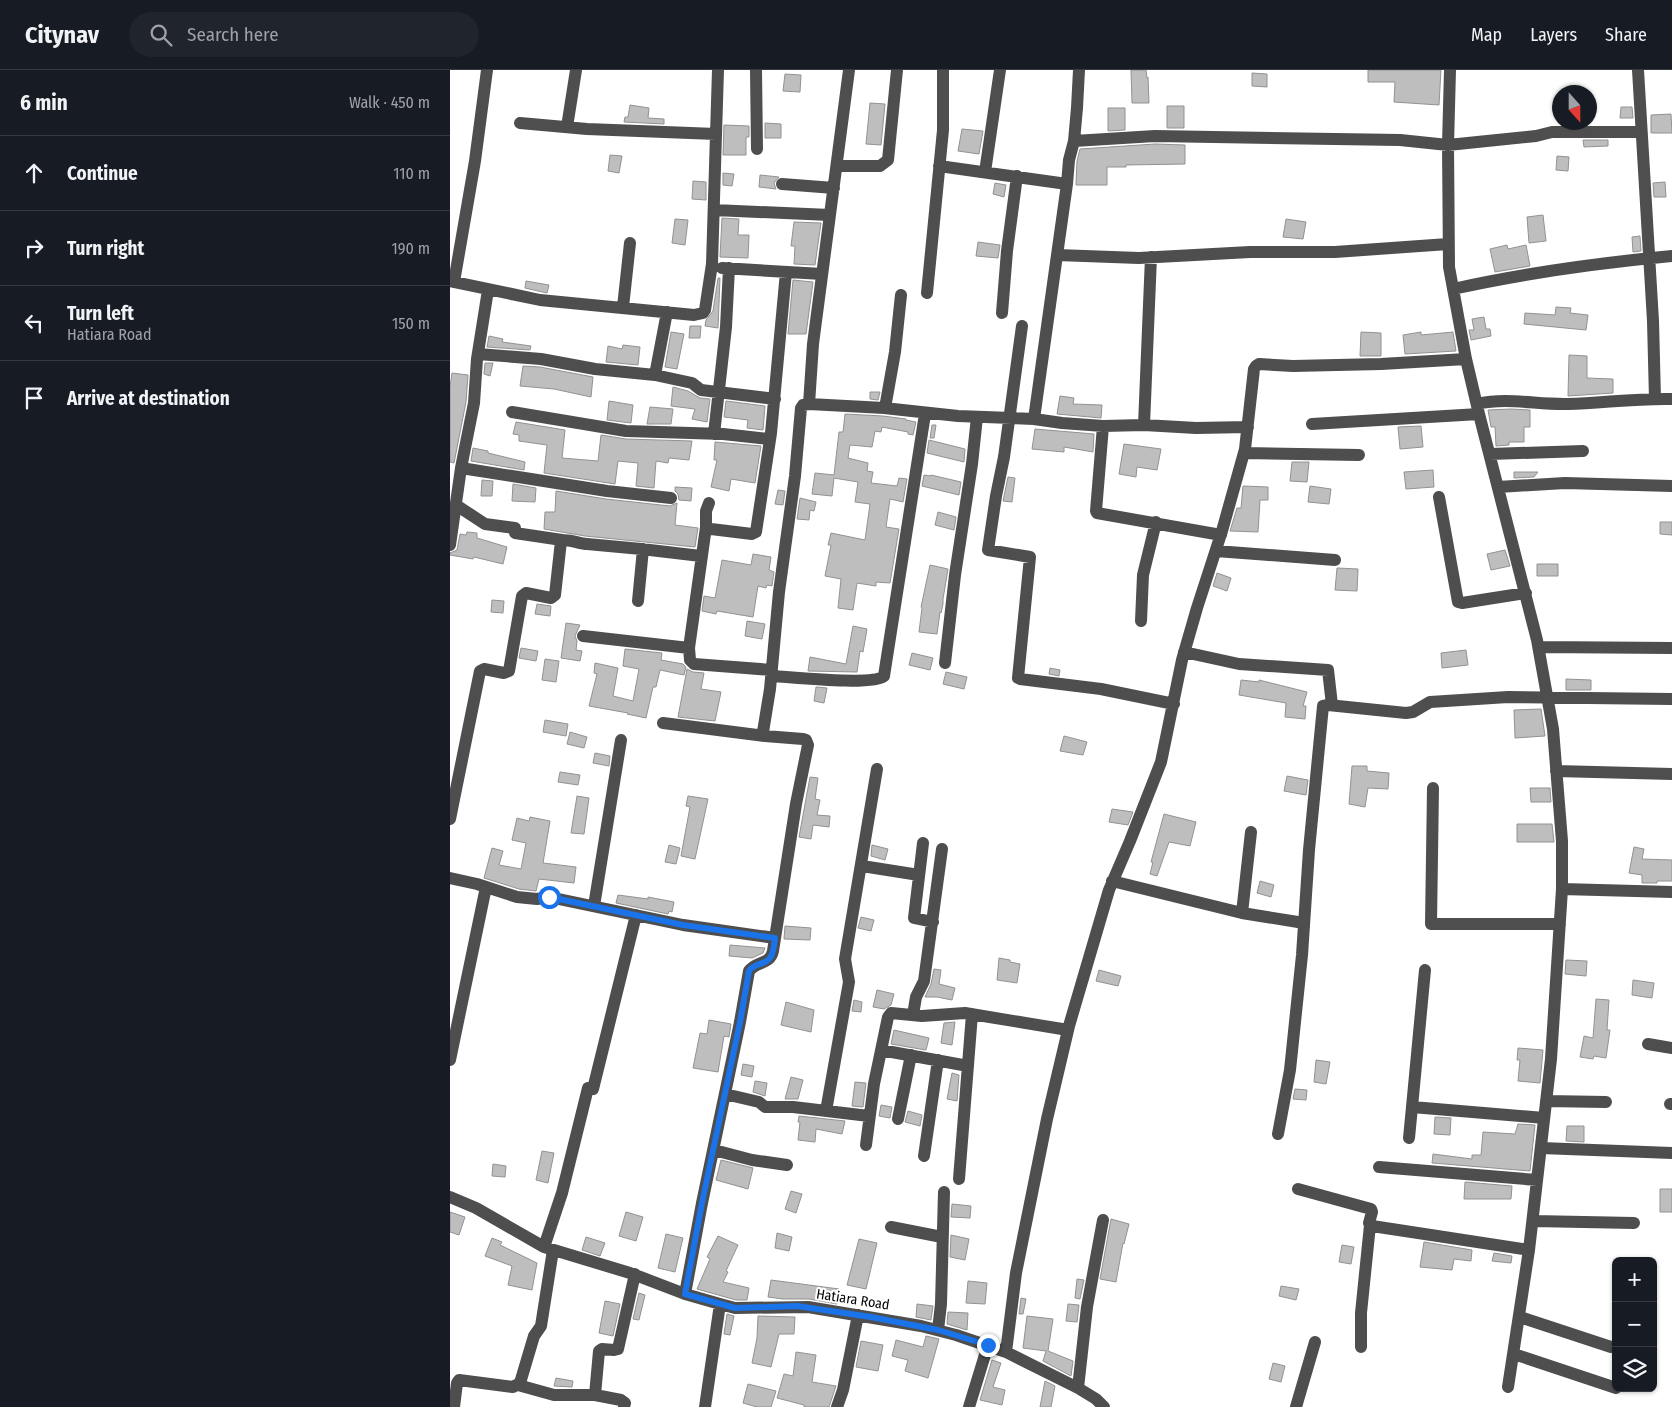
<!DOCTYPE html>
<html lang="en">
<head>
<meta charset="utf-8">
<style>
	body { margin:0; font-family:"Fira Sans Condensed",sans-serif; background:#20242c; color:#f1f3f6 }
	.controls { position:absolute; right:15px; bottom:15px; display:grid; overflow:hidden; border-radius:8px; box-shadow:0 1px 4px #0004 }
	.controls button { width:45px; height:45px; display:grid; place-items:center; padding:0; border:0; border-bottom:1px solid #363941; background:#171b24; color:#f1f3f6; font:25px sans-serif }
	.compass { position:absolute; left:1102px; top:15px; width:45px; height:45px; border-radius:50%; background:#171b24; box-shadow:0 1px 4px #0004; rotate:159deg }
	.stop { position:absolute; width:15px; height:15px; margin:-11px; border:4px solid #1a73e8; border-radius:50%; background:#fff }
	.stop.end { background:#1a73e8; border-color:#fff; box-shadow:0 1px 5px #0008 }
	.list { margin:0; padding:0; list-style:none }
	h2 { display:flex; justify-content:space-between; align-items:center; height:65px; margin:0; padding:0 20px; font-size:21px }
	h2 small { font-size:16px; font-weight:400; color:#9ea1a6 }
	.list li { display:grid; grid-template-columns:32px 1fr auto; gap:15px; align-items:center; box-sizing:border-box; height:75px; padding:0 20px; border-top:1px solid #363941 }
	.list b { display:block; font-size:19px; white-space:nowrap }
	.list p { margin:0; font-size:16px; white-space:nowrap; color:#9ea1a6 }
	.list em { font-size:16px; font-style:normal; color:#9ea1a6 }
	.icon { flex:none; width:28px; height:28px; fill:none; stroke:currentColor; stroke-width:2; stroke-linecap:round; stroke-linejoin:round }
	.map { position:relative; flex:none; width:1222px; height:1337px; overflow:hidden }
	header { display:flex; align-items:center; gap:30px; box-sizing:border-box; height:70px; padding:0 25px; background:#171b24; border-bottom:1px solid #363941 }
	header strong { font-size:24px }
	nav { display:flex; gap:28px; margin-inline-start:auto; font-size:18px }
	.search { width:350px; height:45px; background:#20242c; display:flex; align-items:center; gap:12px; box-sizing:border-box; padding:0 18px; border-radius:28px; color:#9ea1a6; font-size:19px }
	main { display:flex }
	aside { flex:1; background:#171b24 }
	.map>svg:first-child { display:block }
	.building { fill:#bebebe; stroke:#929292 }
	.lines { fill:none; stroke-linecap:round; stroke-linejoin:round }
	.minor { stroke:#4e4e4e; stroke-width:12 }
	.route { stroke:#1a73e8; stroke-width:6 }
	.labels { text-anchor:middle; stroke-width:4; stroke-linejoin:round; paint-order:stroke }
	.street-label { font-size:14px; fill:#000; stroke:#fff }
</style>
</head>
<body>
<header>
<strong>Citynav</strong>
<div class="search"><svg class="icon" aria-label="search" viewBox="0 0 24 24"><circle cx="10" cy="10" r="6"/><path d="M15 15l6 6"/></svg>Search here</div>
<nav><a>Map</a><a>Layers</a><a>Share</a></nav>
</header>
<main>
<aside>
<h2>6 min<small>Walk · 450 m</small></h2>
<ul class="list">
<li><svg class="icon" aria-label="ahead" viewBox="0 0 24 24"><path d="M12 20V5M6 11l6-6 6 6"/></svg><div><b>Continue</b></div><em>110 m</em></li>
<li><svg class="icon" aria-label="right" viewBox="0 0 24 24"><path d="M7 20v-9h11M14 6l5 5-5 5"/></svg><div><b>Turn right</b></div><em>190 m</em></li>
<li><svg class="icon" aria-label="left" viewBox="0 0 24 24"><path d="M17 20v-9H6M10 6l-5 5 5 5"/></svg><div><b>Turn left</b><p>Hatiara Road</p></div><em>150 m</em></li>
<li><svg class="icon" aria-label="arrive" viewBox="0 0 24 24"><path d="M6 21V4h12l-3 4 3 4H6"/></svg><div><b>Arrive at destination</b></div></li>
</ul>
</aside>
<div class="map">
<svg width="1222" height="1337" viewBox="0 0 1222 1337">
	<rect width="100%" height="100%" fill="#fff"/>
	<!-- building -->
	<path class="building" d="M681 0H696L697 8 698 7 699 33H682Z
		M918 0H991L989 35 944 32 945 12H918Z
		M802 3 817 4V17L802 16Z
		M335 4 351 5 350 22 333 21Z
		M420 33 435 34 431 75 416 74Z
		M180 35 199 38 198 48 214 49V54L174 52 175 47H178Z
		M717 36H734V58H717Z
		M1171 37H1182L1183 48H1170Z
		M658 38H675V60L658 61Z
		M1221 44 1222 63H1201V45Z
		M315 53 331 54V68H315Z
		M274 55 299 56V67H296V85H273Z
		M512 59 533 61 529 84 508 81Z
		M1133 70H1158V76L1134 77Z
		M705 74 735 75V94L676 95V97H657V115H626L627 91 630 79Z
		M160 85 172 86 169 103 158 101Z
		M1107 86 1119 87 1118 101 1106 100Z
		M273 103 284 104 282 116 273 115Z
		M310 105 329 107 324 113 326 119 309 117Z
		M243 111 256 112V130L242 129Z
		M1215 112 1216 127H1204L1203 113Z
		M545 113 556 115 554 127 543 124Z
		M1093 145 1096 171 1079 173 1077 147Z
		M272 148 289 149 288 165H299L298 188 270 187Z
		M225 149 238 150 235 175 222 173Z
		M836 149 856 152 853 169 833 167Z
		M344 152 371 153 365 195 344 194 345 176H341Z
		M1190 166 1191 181 1183 182 1182 167Z
		M528 172 550 175 548 188 526 186Z
		M1057 175 1058 179 1076 175 1080 196 1045 202 1040 179Z
		M268 208H270L268 258 255 256 256 250 263 241Z
		M343 210 363 212 356 264H338Z
		M76 211 99 215 97 223 75 218Z
		M1106 237 1121 238 1120 243 1138 245 1136 260 1074 254 1075 243 1105 245Z
		M1034 247 1036 259H1040L1041 266 1021 270 1019 260H1024L1022 249Z
		M240 256H251L250 268H239Z
		M221 262 234 264 227 299 215 297Z
		M911 262 931 263V286H910Z
		M971 262V265L1003 262 1006 281 955 284 953 265Z
		M39 266 53 269 52 272 81 276 80 280 37 277Z
		M173 275 190 277 188 295 156 292 158 276 172 279Z
		M1119 285 1137 286V308L1163 309V323L1118 326Z
		M35 293H43L40 306 34 304Z
		M73 296 90 297 143 307 141 327 104 319 70 316Z
		M2 303 18 305 16 332 4 393 0 392V317Z
		M223 317 238 321 250 328 260 329 257 352 242 349 245 339 221 336Z
		M420 322H430L428 330 420 329Z
		M610 326 624 328 623 334 652 335 651 348 607 344Z
		M159 331 183 335 181 353 157 350Z
		M276 331 315 336 313 360 297 358 298 350 274 347Z
		M200 337 223 339 221 354H197Z
		M1061 339 1080 340V357H1074V372H1059V375L1046 376 1045 357H1041L1038 340Z
		M395 344 433 346 456 349V350L466 352 463 365 458 364V362L432 357 431 362 425 361 422 377 400 375 398 388 418 393 417 401 423 402 421 413 447 416 449 408 457 409 453 432 440 429 436 457 449 459 440 513 426 512V516L407 513 403 540 388 538 391 509 375 506 381 475H378L381 463 415 470 420 434 405 432 408 412 384 408 382 426 362 424 365 403 384 405 389 362H393Z
		M66 352 115 360 112 388 148 391 151 365 176 369 242 371 239 390 219 388 218 393 206 391 204 418 186 416 188 393 168 391 165 414 94 403 97 375 69 371V365L63 364Z
		M482 355H486L484 368H480Z
		M971 356 973 377 950 379 948 357Z
		M585 359 644 364 643 382 614 377V382L582 379Z
		M479 370 515 379 514 392 477 383Z
		M265 372 311 376 305 413 281 409 279 421 261 417 267 390H264Z
		M674 374 711 379 707 400 687 397 686 407 669 404Z
		M23 378 38 381V383L75 392 74 400 21 391Z
		M842 392H859L857 412 840 411Z
		M983 400 984 417 956 419 954 402Z
		M1064 402H1088L1084 407 1064 408Z
		M474 405 481 406V405L511 412 509 425 472 416Z
		M558 407 565 408 562 432 553 431Z
		M32 410 43 411 42 426H31Z
		M63 414 86 418 85 432 62 431Z
		M793 416 818 417V430H810L808 462 780 461 787 438H791Z
		M860 416 881 419 879 434 858 432Z
		M225 417 242 418 241 431 229 430 228 424 225 421Z
		M328 420 335 421 333 435 325 434Z
		M106 421 156 429 220 436 227 433 225 455 248 458 245 477 135 466 94 459 95 442H105Z
		M350 428 366 432 364 441 360 440 359 450 347 449Z
		M488 442 506 447 504 460 485 455Z
		M1210 452H1222V465L1210 464Z
		M17 462 27 463V468L57 477 53 494 24 487 23 489 0 485V483L7 480 10 464 16 465Z
		M1055 480 1060 496 1041 500 1037 484Z
		M303 484 321 487 319 500 324 502 322 516 317 515 316 518 308 516 303 547 267 541 266 544 252 541 254 526 265 528 272 490 301 495Z
		M1087 494H1108V506H1087Z
		M480 495 498 499 493 529V534L491 543 490 542 487 564 469 562 472 538 471 537Z
		M887 498 908 499 907 521 885 520Z
		M767 503 781 508 777 521 763 516Z
		M42 530 54 531 53 543 41 542Z
		M87 534 101 536 100 546 85 544Z
		M297 551 315 554 312 569 295 566Z
		M116 553 130 555 125 566 127 571 126 580 132 581 130 591 111 588Z
		M403 556 417 559 413 582 410 581 407 602 358 601 360 587 396 594Z
		M71 578 88 581 86 591 69 588Z
		M175 579 212 583 211 590 233 594 236 597 234 605 210 600 206 617H203L196 648 177 644 178 643 139 636 147 604 144 603 145 593 168 598 163 626 183 631 189 599 173 596Z
		M1016 580 1018 595 992 598 991 583Z
		M462 583 483 588 480 600 459 595Z
		M95 589 109 591 106 612 92 610Z
		M600 598 610 600 609 606 599 604Z
		M237 599 243 602 254 603 251 619 271 622 265 651 228 647Z
		M496 602 517 607 514 619 493 614Z
		M1116 609 1141 610V620H1116Z
		M791 610 809 612V610L857 622 853 636H856L855 649 835 647 836 633 789 625Z
		M366 617 377 618 374 633 364 631Z
		M1091 639 1095 666 1065 668 1064 640Z
		M95 650 118 654 116 666 93 662Z
		M120 662 137 667 134 678 117 674Z
		M614 666 637 672 633 685 610 681Z
		M145 683 160 686 159 696 143 693Z
		M902 696H917V701L939 703 938 719 918 718 915 737 899 734Z
		M110 702 130 705 128 715 108 712Z
		M837 706 858 710 856 725 834 721Z
		M360 707 368 708 365 729 370 730 367 745 380 746 379 757 363 755 361 769 349 767Z
		M1080 718H1100L1101 732H1081Z
		M127 726 139 728 134 764 121 763Z
		M238 726 258 729 245 789 231 786 240 737 236 736Z
		M662 739 683 742 678 755 659 752Z
		M714 744 746 752 740 776 719 772 707 806 700 804 703 792H701Z
		M80 747 100 751 93 793 126 797 124 813 89 809 86 821 69 819 34 808 42 778 53 781 49 795 71 799 76 773 62 770 67 748 79 751Z
		M1067 754H1102L1104 772H1067Z
		M219 775 230 778 226 794 215 792Z
		M422 775 438 779 435 790 421 786Z
		M1184 777 1194 779 1192 789 1222 790V811H1207V813H1192V805L1179 803Z
		M810 811 824 815 821 827 807 823Z
		M168 825 198 829V827L224 832 222 842 219 841 218 844 166 833Z
		M411 847 424 850 421 861 408 858Z
		M335 856 361 858 360 870 334 869Z
		M280 875 315 878 313 883 302 888 279 886Z
		M549 888 560 890V892L570 894 567 913 547 910Z
		M1116 890 1137 891 1136 906 1115 904Z
		M484 899 491 900 489 914 505 918 502 930 487 927H475L481 914Z
		M649 900 671 906 668 916 646 911Z
		M1183 910 1204 913 1202 928 1182 925Z
		M427 920 444 924 441 935 434 939 423 937Z
		M1146 929 1159 930 1157 960H1160L1156 988 1144 986 1143 989 1130 987 1134 966 1143 968Z
		M404 930 412 932 411 942 402 941Z
		M336 932 364 940 361 962 331 955Z
		M259 950 281 954 279 967 274 966 268 1002 243 998 250 963 257 964Z
		M505 952 502 975 491 973 494 953Z
		M444 960 479 968 476 980 441 974Z
		M1068 978 1093 980 1090 1013 1068 1011 1070 990H1067Z
		M866 990 880 992 876 1014 864 1012Z
		M293 994 304 996 302 1007 291 1005Z
		M502 1003 509 1005 507 1031 497 1029Z
		M341 1007 353 1010 348 1029H335Z
		M305 1011 317 1013 315 1026 303 1022Z
		M405 1012 416 1013 413 1037 402 1036Z
		M845 1019 857 1020 856 1030 843 1029Z
		M431 1035 442 1037 440 1048 429 1046Z
		M458 1041 472 1045 470 1056 455 1052Z
		M349 1046 395 1051 392 1064 366 1059 365 1072 348 1070 350 1052H348Z
		M985 1047 1001 1048 1000 1065 984 1064Z
		M1068 1054 1085 1055 1080 1101 982 1093 983 1084 1022 1089V1085H1031L1033 1062 1065 1064Z
		M1117 1056H1134V1072L1116 1071Z
		M92 1081 104 1083 98 1113 86 1110Z
		M271 1090 303 1098 298 1119 266 1110Z
		M43 1094 56 1096 55 1107 42 1106Z
		M1015 1112 1062 1116 1061 1129H1014Z
		M1210 1119H1222V1142H1210Z
		M341 1121 352 1124 346 1143 335 1139Z
		M502 1134 521 1136 520 1148 501 1147Z
		M0 1142 15 1147 9 1165 0 1162Z
		M176 1142 193 1147 186 1171 169 1166Z
		M661 1149 679 1154 674 1174 673 1173 666 1212 650 1209Z
		M327 1163 342 1167 339 1181 325 1178Z
		M216 1164 233 1168 225 1202 208 1198Z
		M501 1165 519 1169 515 1190 500 1187Z
		M268 1166 288 1175 276 1201 278 1202 273 1212 299 1218 297 1230H286L247 1219 260 1189 257 1187Z
		M136 1167 155 1173 150 1186 132 1180Z
		M42 1168 52 1172 50 1175 87 1193 82 1220 58 1215 62 1196 35 1186Z
		M409 1169 427 1173 416 1219 397 1215Z
		M974 1172 1022 1180 1021 1191 1004 1189 1002 1200 970 1197Z
		M892 1175 904 1177 901 1194 889 1192Z
		M1044 1183 1062 1186 1061 1193 1042 1191Z
		M627 1209 634 1210 630 1229 625 1228Z
		M321 1210 389 1219 387 1234 359 1229H333L318 1227Z
		M518 1211 537 1213 535 1234 516 1233Z
		M831 1216 849 1219 846 1230 829 1226Z
		M189 1223 195 1225 189 1250 183 1249Z
		M571 1228 576 1229 573 1244H569Z
		M155 1231 170 1234 163 1266 149 1263Z
		M467 1234 483 1236 481 1250 466 1247Z
		M618 1234 629 1235 627 1252 616 1251Z
		M498 1242 518 1243 517 1260 497 1254Z
		M277 1244 284 1246 280 1265 274 1264Z
		M308 1246 345 1247 344 1264H329L321 1297 302 1293 307 1268Z
		M577 1246 603 1249 598 1281 623 1291 621 1306 593 1291 596 1281 573 1278Z
		M476 1266 489 1269 478 1308 455 1301 458 1290 442 1286 446 1270 473 1277Z
		M411 1271 433 1275 428 1301 406 1297Z
		M346 1282 366 1285 362 1312 386 1316 379 1337H354V1335L327 1328 334 1304 343 1306Z
		M542 1290 551 1293 543 1317 555 1320 552 1335 530 1330Z
		M823 1293 835 1296 831 1312 819 1309Z
		M106 1308 123 1311 122 1317 104 1316Z
		M595 1311 605 1316 601 1337H590Z
		M298 1314 326 1321 321 1337H307L293 1333Z"/>
	<g class="lines">
		<!-- minor -->
		<path class="minor" d="M306 0 307 79
			M1000 0 998 75 999 197 1016 289 1029 344 1087 570 1103 659 1112 771V819L1101 989 1079 1180 1058 1317
			M1188 0 1203 251 1205 329
			M70 53 137 59 266 64
			M117 57 126 0
			M624 71 705 66 950 70 998 75 1086 66 1102 62H1191
			M387 96H430L438 90 447 0
			M489 96 617 114
			M535 102 550 0
			M332 114 384 118
			M264 140 380 145
			M607 185 689 188 800 182H885L998 174
			M272 198 372 204
			M0 211 90 230 244 245 253 243 255 240 262 194 268 0
			M4 212 25 91 37 0
			M1003 219C1075 203 1148 193 1222 186
			M477 223 493 60V0
			M173 237 180 173
			M552 243 557 181 567 106
			M572 256 554 387 546 426 538 480 580 487 568 608 570 609 651 619 724 634
			M28 284 91 289 145 299 205 305 242 313 251 320 325 329
			M205 305 217 242
			M359 334 363 274 399 0
			M1027 334C1058 327 1087 335 1118 334 1153 333 1187 328 1222 329
			M435 338 445 282 451 225
			M62 342 176 361 273 364 319 369
			M584 349 617 114 619 90 624 71 627 38 629 0
			M862 354 1029 344
			M694 355 701 187
			M653 356 646 441 647 443 771 465
			M264 364 276 257 279 198
			M794 383 909 385
			M1040 384 1133 381
			M11 398 157 421 221 428
			M1048 417 1115 413 1222 416
			M989 427 1008 532 1012 533 1076 523
			M6 435 35 454 65 458
			M256 457V441L259 433
			M65 463 112 470
			M0 475 11 398 24 333 27 289 38 220
			M766 481 885 490
			M188 531 193 479
			M691 551 693 505 706 452
			M133 566 239 578
			M1089 577 1222 578
			M734 582 789 594 878 600 882 635
			M495 593 505 505 522 394 527 347
			M322 600 244 594 240 590 239 578 256 457 261 459 302 464 306 462 321 363 336 202
			M322 606C342 607 423 616 434 606L475 344
			M213 653 315 666
			M1106 701 1222 704
			M983 718 981 854H1110
			M0 749 30 601 34 599 54 603 59 601 72 526 76 523 101 528 105 525 111 471C118 468 129 474 137 474 175 477 213 481 251 486
			M473 773 464 848 483 852
			M412 796 469 805
			M0 808 27 814 67 827 87 829 99 827 233 855 325 868
			M662 811 792 843 854 853
			M1112 819 1222 822
			M144 836 171 670
			M792 843 801 762
			M975 900 962 1037 1094 1048
			M463 945 466 927 474 911 492 779
			M1198 974 1222 978
			M431 980 518 996
			M0 990 36 817
			M143 1019 186 845
			M275 1024 309 1032 315 1037H343L419 1046
			M1096 1031 1156 1032
			M1220 1034H1222
			M376 1041 399 912 395 889 427 699
			M448 1049 461 985
			M828 1064 840 1000 852 885 859 780 873 636 878 635 956 643 963 642 980 632 1058 627 1222 629
			M959 1068 962 1037
			M416 1075 424 1014 438 947 441 943 472 946 515 943 618 960
			M1091 1078 1222 1083
			M264 1080 302 1090 337 1095
			M474 1086 488 990
			M929 1097 1087 1110
			M509 1109 522 944
			M848 1119 921 1139 922 1142 919 1153 922 1156 1079 1180
			M0 1127 26 1138 94 1177 180 1203 235 1224 270 1234 285 1238 358 1237 471 1256 506 1265 556 1282 628 1318 646 1329 654 1337
			M1083 1151 1184 1153
			M441 1157 492 1167
			M94 1177 112 1123 138 1018
			M235 1224 252 1133 290 952 299 901C306 891 320 895 323 881L346 734 358 675 356 670 353 669 315 666 313 662 320 619 329 522 345 406 351 338 353 335 359 334 434 338 508 346 584 349 612 353 653 356 694 355 746 358 798 357
			M1070 1247 1161 1277
			M488 1260 491 1234 494 1122
			M911 1277V1243L920 1155
			M556 1282 566 1203 597 1049 619 956 659 820 680 771 711 692 732 590 747 538 772 461 795 379 804 299 806 296 809 294 843 296 931 294 1016 289
			M1064 1284 1166 1318
			M68 1315 104 1325H145L149 1281 152 1279 164 1280 168 1279 185 1204
			M628 1318 637 1237 653 1150
			M145 1325 171 1330 175 1333 174 1337
			M4 1337 7 1313 9 1310 63 1317 70 1313 84 1266 91 1256 103 1180
			M255 1337 270 1234
			M387 1337 393 1320 408 1245
			M519 1337 538 1275
			M846 1337 865 1272"/>
	</g>
	<g class="lines">
		<!-- route -->
		<path class="route" d="M99 827 233 855 325 868C324 874 324 883 320 888 315 895 304 893 299 901L290 952 252 1133 235 1224 285 1238 347 1236 421 1247 488 1260 538 1275"/>
	</g>
	<g class="labels">
		<!-- street labels -->
		<g class="street-label">
			<text transform="translate(403 1229) rotate(9)" y="5">Hatiara Road</text>
		</g>
	</g>
</svg>
<div class="controls">
<button>+</button>
<button>−</button>
<button><svg class="icon" aria-label="layers" viewBox="0 0 24 24"><path d="M12 4l9 5-9 5-9-5zM3 14l9 5 9-5"/></svg></button>
</div>
<svg class="compass" viewBox="-18 -18 36 36"><path d="M0-13l5 13h-10z" fill="#e53935"/><path d="M0 13l5-13h-10z" fill="#9ea1a6"/></svg>
<div class="stop" style="left:99px;top:827px"></div>
<div class="stop end" style="left:538px;top:1275px"></div>
</div>
</main>
</body>
</html>
